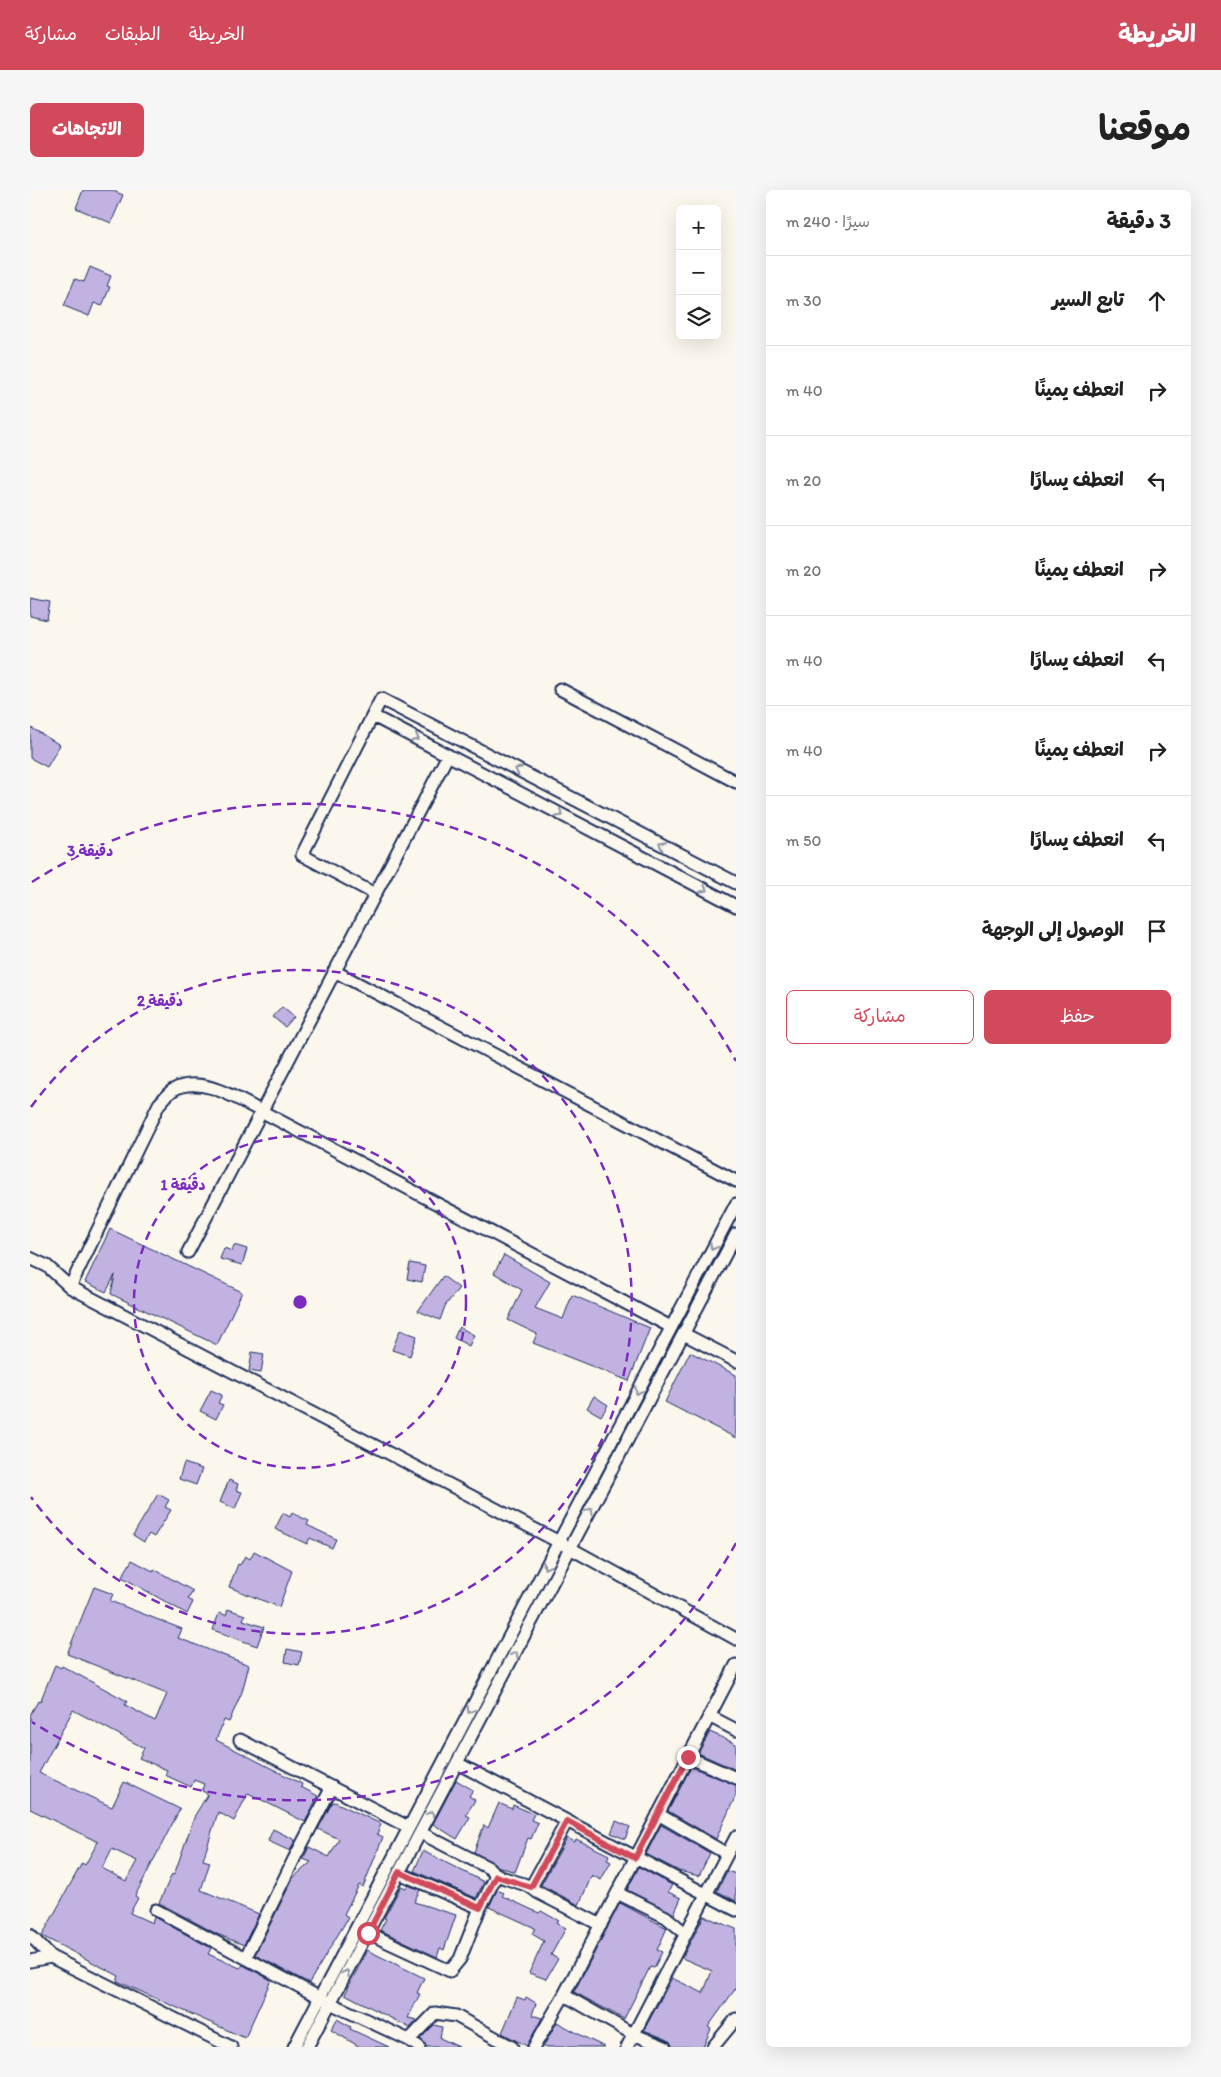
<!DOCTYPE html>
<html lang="ar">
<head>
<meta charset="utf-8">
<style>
	body { margin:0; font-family:Itim,"Playpen Sans Arabic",sans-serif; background:#f6f6f6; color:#222; direction:rtl }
	.controls { position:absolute; right:15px; top:15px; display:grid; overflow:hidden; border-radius:8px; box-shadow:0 5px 20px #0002 }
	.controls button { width:45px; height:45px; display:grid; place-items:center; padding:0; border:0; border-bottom:1px solid #e0e0e0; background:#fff; color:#222; font:25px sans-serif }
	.stop { position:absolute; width:15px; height:15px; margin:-11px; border:4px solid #d1495b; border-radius:50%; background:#fff }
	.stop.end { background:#d1495b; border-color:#fff; box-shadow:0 1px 5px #0008 }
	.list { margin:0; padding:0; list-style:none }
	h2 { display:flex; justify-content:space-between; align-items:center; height:65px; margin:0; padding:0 20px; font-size:21px }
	h2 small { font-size:16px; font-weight:400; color:#767676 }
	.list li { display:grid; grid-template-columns:32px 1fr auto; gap:15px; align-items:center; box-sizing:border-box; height:90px; padding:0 20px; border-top:1px solid #e0e0e0 }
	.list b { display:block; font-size:19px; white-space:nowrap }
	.list em { font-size:16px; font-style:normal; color:#767676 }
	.actions { display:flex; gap:10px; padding:15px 20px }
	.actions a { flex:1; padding:11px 0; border:1px solid #d1495b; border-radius:8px; text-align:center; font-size:18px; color:#d1495b }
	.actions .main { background:#d1495b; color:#fff }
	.icon { flex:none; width:28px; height:28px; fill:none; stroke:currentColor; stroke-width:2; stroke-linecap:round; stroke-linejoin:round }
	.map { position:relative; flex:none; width:706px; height:1857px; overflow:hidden; direction:ltr; border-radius:8px }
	header { display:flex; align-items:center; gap:30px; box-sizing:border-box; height:70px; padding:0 25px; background:#d1495b; color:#fff }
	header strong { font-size:24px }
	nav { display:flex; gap:28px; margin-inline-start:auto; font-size:18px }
	.intro { display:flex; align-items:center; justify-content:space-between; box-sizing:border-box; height:120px; padding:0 30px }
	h1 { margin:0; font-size:35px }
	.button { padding:12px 22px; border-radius:8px; background:#d1495b; color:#fff; font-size:18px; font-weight:700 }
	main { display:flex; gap:30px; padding:0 30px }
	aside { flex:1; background:#fff; border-radius:8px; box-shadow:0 5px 20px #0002 }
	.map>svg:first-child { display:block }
	.building { fill:#c1b2e2; stroke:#1b2f5e; fill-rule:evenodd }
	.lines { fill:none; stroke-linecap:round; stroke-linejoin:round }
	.minor-casing { stroke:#1b2f5e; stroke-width:15 }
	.minor { stroke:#fbf7ec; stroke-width:11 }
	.oneway { stroke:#8b93a5 }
	.route { stroke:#d1495b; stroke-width:6 }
	.ring { fill:none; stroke:#7b2cbf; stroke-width:2.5; stroke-dasharray:9 6 }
	.centre { fill:#7b2cbf; stroke:#fbf7ec; stroke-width:2.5 }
	.ring-label { font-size:15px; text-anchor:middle; font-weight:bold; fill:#7b2cbf; stroke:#fbf7ec; stroke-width:4.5; stroke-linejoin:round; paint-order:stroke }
</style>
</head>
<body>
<header>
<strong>الخريطة</strong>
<nav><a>الخريطة</a><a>الطبقات</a><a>مشاركة</a></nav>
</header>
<div class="intro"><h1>موقعنا</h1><a class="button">الاتجاهات</a></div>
<main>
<aside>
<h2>3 دقيقة<small>سيرًا · 240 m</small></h2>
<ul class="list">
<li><svg class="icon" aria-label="ahead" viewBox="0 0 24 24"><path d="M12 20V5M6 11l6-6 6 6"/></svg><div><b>تابع السير</b></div><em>30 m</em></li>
<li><svg class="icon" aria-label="right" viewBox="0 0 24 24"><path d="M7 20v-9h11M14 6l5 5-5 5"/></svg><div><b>انعطف يمينًا</b></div><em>40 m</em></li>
<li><svg class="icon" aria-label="left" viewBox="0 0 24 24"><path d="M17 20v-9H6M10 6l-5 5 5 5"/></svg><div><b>انعطف يسارًا</b></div><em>20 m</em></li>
<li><svg class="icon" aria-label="right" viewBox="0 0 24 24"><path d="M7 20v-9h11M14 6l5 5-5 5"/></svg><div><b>انعطف يمينًا</b></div><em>20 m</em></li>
<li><svg class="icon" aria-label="left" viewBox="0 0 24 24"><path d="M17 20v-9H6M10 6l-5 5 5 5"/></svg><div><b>انعطف يسارًا</b></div><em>40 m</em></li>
<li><svg class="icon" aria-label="right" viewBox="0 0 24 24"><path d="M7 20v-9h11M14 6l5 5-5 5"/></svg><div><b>انعطف يمينًا</b></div><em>40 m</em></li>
<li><svg class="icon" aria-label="left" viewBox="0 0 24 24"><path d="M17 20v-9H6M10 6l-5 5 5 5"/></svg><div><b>انعطف يسارًا</b></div><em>50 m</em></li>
<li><svg class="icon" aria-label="arrive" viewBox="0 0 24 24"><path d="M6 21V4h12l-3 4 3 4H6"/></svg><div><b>الوصول إلى الوجهة</b></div></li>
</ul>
<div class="actions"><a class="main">حفظ</a><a>مشاركة</a></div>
</aside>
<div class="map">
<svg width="706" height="1857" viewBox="0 0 706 1857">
	<rect width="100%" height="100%" fill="#fbf7ec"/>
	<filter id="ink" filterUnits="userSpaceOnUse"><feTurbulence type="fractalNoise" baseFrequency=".02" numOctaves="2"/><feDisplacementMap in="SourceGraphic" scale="10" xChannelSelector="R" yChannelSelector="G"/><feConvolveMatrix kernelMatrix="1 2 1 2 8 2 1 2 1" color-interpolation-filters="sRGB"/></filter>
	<g filter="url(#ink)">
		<!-- building -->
		<path class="building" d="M53 0H81L93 5 81 33 46 18Z
			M60 77 81 86 77 96 80 97 72 116 64 113 59 126 34 116 45 89 54 92Z
			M0 408 20 412 17 430 0 426Z
			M0 537 30 555 17 577 0 568Z
			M252 817 264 827 255 837 243 827Z
			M80 1039 212 1102 187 1155 81 1104 85 1085 76 1102 55 1092Z
			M204 1055 217 1059 212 1075 190 1069 194 1058 202 1061Z
			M474 1065 520 1092 505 1118 533 1129 542 1105 620 1138 599 1191 503 1153 507 1144 478 1130 492 1100 464 1083Z
			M380 1073 395 1076 392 1092 377 1089Z
			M413 1086 429 1098 415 1116 410 1130 388 1121Z
			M429 1137 444 1145 439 1156 424 1148Z
			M370 1140 387 1146 380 1166 362 1160Z
			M222 1162 234 1164 231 1183 219 1181Z
			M660 1162 706 1185V1248L635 1212Z
			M181 1200 192 1205 188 1213 193 1215 186 1229 170 1221Z
			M564 1206 578 1215 571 1226 557 1218Z
			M154 1273 172 1279 166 1295 149 1289Z
			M199 1290 208 1294 206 1300 212 1302 205 1319 190 1312Z
			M128 1304 139 1310 135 1317 141 1320 124 1347 119 1344 114 1352 103 1345Z
			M253 1323 260 1327 262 1323 279 1331 277 1335 306 1349 302 1358 280 1348 277 1354 245 1339Z
			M224 1361 262 1381 249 1417 199 1397 208 1374 210 1375 215 1366 220 1369Z
			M102 1370 123 1381 124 1379 163 1401 158 1409 163 1412 157 1424 92 1387Z
			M64 1397 83 1404 80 1411 152 1439 148 1448 219 1475 212 1502 199 1532 194 1530 186 1550 272 1594 271 1597 288 1606 275 1632 218 1603 204 1631 188 1622 173 1670 180 1672 171 1700 229 1724 214 1755 187 1744 129 1713 142 1684 144 1685 165 1625 178 1604 172 1601 174 1594 164 1590 161 1597 135 1585 137 1580 109 1568 114 1558 43 1520 9 1583 82 1617 94 1592 150 1619 105 1706 108 1708 100 1723 122 1733 124 1727 181 1758 178 1764 210 1778 213 1775 241 1790 215 1848 87 1791 89 1786 12 1746 52 1673 55 1675 68 1652 0 1619V1525L8 1511 10 1512 25 1475 31 1478 32 1476 97 1511 95 1515 125 1531 137 1504 37 1464ZM82 1659 107 1671 96 1691 72 1678Z
			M198 1419 215 1425 213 1430 234 1437 227 1456 183 1440 189 1423 196 1425Z
			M257 1459 272 1462 269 1475 255 1472Z
			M680 1542 706 1554V1580L668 1563Z
			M661 1577 706 1595V1605L686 1649 638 1621Z
			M426 1590 443 1600 439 1606 445 1610 436 1625 440 1627 427 1649 403 1634Z
			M305 1612 351 1634 347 1644 353 1647 333 1697 329 1695 314 1724 318 1728 279 1793 225 1765 263 1688 281 1672 273 1669 279 1657 299 1667 309 1649 288 1639 302 1613Z
			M469 1613 482 1619 483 1615 504 1624 501 1630 508 1633 501 1649 498 1648 485 1682 467 1676 444 1662 454 1635 458 1638Z
			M586 1631 600 1637 595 1649 581 1643Z
			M631 1635 680 1663 669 1686 649 1681 616 1664Z
			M243 1639 265 1650 260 1661 238 1651Z
			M537 1648 545 1652 546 1649 579 1665 577 1670 581 1672 571 1690 562 1685 549 1715 511 1695Z
			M393 1661 454 1692 446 1708 384 1681Z
			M609 1677 642 1695 638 1702 651 1708 644 1724 597 1700Z
			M697 1681 706 1684V1711L687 1701Z
			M378 1695 390 1700 384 1712 426 1725 414 1760 410 1758 407 1767 350 1740 356 1729 354 1728 371 1696 376 1698Z
			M467 1700 474 1703 472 1706 509 1723 511 1721 529 1731 527 1733 536 1738 521 1765 528 1769 516 1789 499 1783 514 1751 502 1744 505 1738 459 1717Z
			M590 1713 637 1738 627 1760 632 1762 624 1778 620 1777 594 1829 544 1802Z
			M674 1726 706 1739V1798L678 1837 681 1839 673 1857H642L638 1850 614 1840 642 1788 673 1803 682 1781 652 1768Z
			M337 1760 394 1788 387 1803 390 1804 378 1828 387 1830 380 1838 315 1804Z
			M487 1807 495 1810 496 1807 506 1813 502 1825 512 1828 497 1856 472 1843Z
			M307 1829 321 1837 320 1839 359 1857H330L301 1840Z
			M527 1832 558 1849 575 1857H513Z
			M404 1835 412 1837 410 1848 429 1857H396L390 1849Z"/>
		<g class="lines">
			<!-- minor casing -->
			<g class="minor-casing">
				<path id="minor" d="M530 499 706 592
					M343 526 706 716
					M345 704 272 665 351 509 706 693
					M304 781 706 991
					M158 1062 418 565
					M0 1068 17 1076 40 1097 529 1352 706 1449
					M40 1097 129 914C133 910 138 903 143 900 171 884 207 909 231 921L641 1137
					M654 1144 706 1171
					M679 1526 706 1540
					M210 1550 378 1637
					M658 1567 706 1588
					M427 1573 706 1720
					M628 1624 697 1664
					M391 1643 459 1678C472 1693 494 1689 507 1702L571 1735
					M369 1683 450 1718
					M501 1697 537 1631
					M587 1703 636 1727 655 1743
					M126 1720 300 1813 379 1850 389 1857
					M338 1743 420 1781 430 1769 450 1718 466 1686
					M0 1745 21 1767
					M216 1767 264 1669 302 1597
					M0 1771 21 1767 201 1857
					M534 1805 603 1844 635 1857
					M379 1850 405 1823 426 1826 482 1857
					M264 1857 706 1014
					M277 1857 706 1044
					M504 1857 534 1805 706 1475
					M597 1857 706 1647
					M683 1857 706 1829"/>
			</g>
			<!-- minor -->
			<use href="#minor" class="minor"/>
		</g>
		<!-- one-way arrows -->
		<defs><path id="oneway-chevron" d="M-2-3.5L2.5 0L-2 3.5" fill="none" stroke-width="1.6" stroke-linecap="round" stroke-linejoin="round" transform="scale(1.25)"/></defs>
		<g class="oneway">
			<use href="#oneway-chevron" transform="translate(386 548) rotate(28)"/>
			<use href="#oneway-chevron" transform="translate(488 580) rotate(-153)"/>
			<use href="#oneway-chevron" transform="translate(530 624) rotate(28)"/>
			<use href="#oneway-chevron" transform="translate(632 655) rotate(-153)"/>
			<use href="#oneway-chevron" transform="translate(674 699) rotate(28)"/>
			<use href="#oneway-chevron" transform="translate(683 1057) rotate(118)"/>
			<use href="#oneway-chevron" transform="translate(608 1201) rotate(118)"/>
			<use href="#oneway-chevron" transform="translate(560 1321) rotate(-62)"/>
			<use href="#oneway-chevron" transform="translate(516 1376) rotate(118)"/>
			<use href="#oneway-chevron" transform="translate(485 1465) rotate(-62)"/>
			<use href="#oneway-chevron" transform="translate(440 1520) rotate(118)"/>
			<use href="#oneway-chevron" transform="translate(401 1624) rotate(-62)"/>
			<use href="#oneway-chevron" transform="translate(316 1783) rotate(-62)"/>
		</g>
	</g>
	<g class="lines" filter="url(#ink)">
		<!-- route -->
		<path class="route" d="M338 1743 369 1682 450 1718 466 1686 501 1697 537 1631 605 1668 658 1567"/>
	</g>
	<!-- distance rings -->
	<g class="ring">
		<circle cx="270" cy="1112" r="166"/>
		<path d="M1 917A332 332 0 1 1 1 1307"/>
		<path d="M706 1353A498 498 0 0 1 2 1532M2 692A498 498 0 0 1 706 871"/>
	</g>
	<circle cx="270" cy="1112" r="8" class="centre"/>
	<g class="ring-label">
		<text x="60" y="666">3 دقيقة</text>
		<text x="130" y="816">2 دقيقة</text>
		<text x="153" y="1000">1 دقيقة</text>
	</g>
</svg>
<div class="controls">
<button>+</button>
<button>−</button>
<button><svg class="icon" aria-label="layers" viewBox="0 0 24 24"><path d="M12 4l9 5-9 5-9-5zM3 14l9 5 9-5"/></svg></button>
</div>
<div class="stop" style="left:338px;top:1743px"></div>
<div class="stop end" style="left:658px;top:1567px"></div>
</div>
</main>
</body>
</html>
